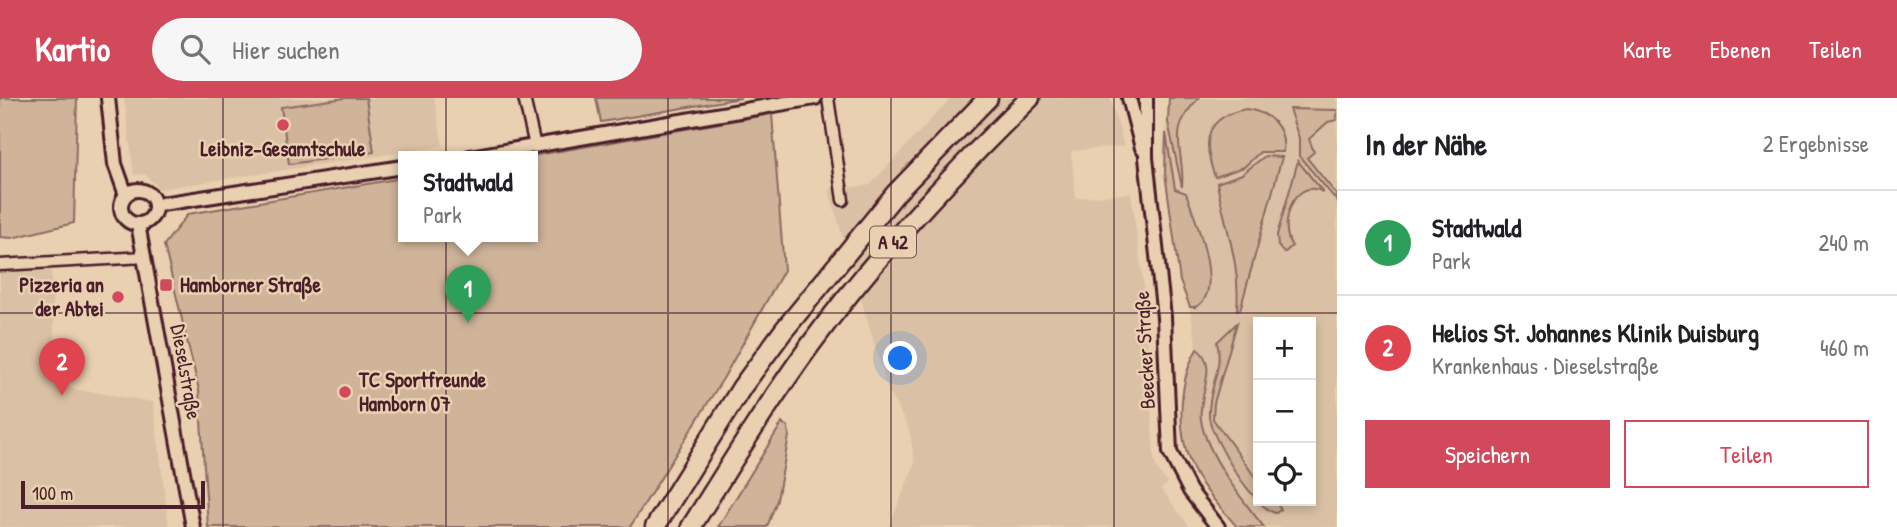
<!DOCTYPE html>
<html lang="de">
<head>
<meta charset="utf-8">
<style>
	body { margin:0; font-family:"Patrick Hand",sans-serif; background:#f6f6f6; color:#202124 }
	.controls { position:absolute; right:21px; bottom:21px; display:grid; overflow:hidden; border-radius:0px; box-shadow:0 4px 10px #0003 }
	.controls button { width:63px; height:63px; display:grid; place-items:center; padding:0; border:0; border-bottom:2px solid #e0e0e0; background:#fff; color:#202124; font:35px sans-serif }
	.scale { position:absolute; left:21px; bottom:18px; width:184px; box-sizing:border-box; padding-left:7px; border:4px solid #4a1f2b; border-top:0; font-size:19px; line-height:24px; white-space:nowrap; color:#4a1f2b; -webkit-text-stroke:5px #e8d0b0; paint-order:stroke }
	.you { position:absolute; left:901px; top:261px; width:24px; height:24px; margin:-18px; border:5px solid #fff; border-radius:50%; background:#1a73e8; box-shadow:0 0 0 10px #1a73e833 }
	.badge { display:grid; place-items:center; width:46px; height:46px; border-radius:50%; background:#d1495b; color:#fff; font-size:23px; font-weight:700 }
	.pin { position:absolute; translate:-50% -58px; filter:drop-shadow(0 2px 4px #0008) }
	.pin::after { content:''; position:absolute; top:37px; width:24px; height:21px; background:inherit; clip-path:polygon(0 0,100% 0,50% 100%) }
	.popup { position:absolute; left:398px; top:53px; width:140px; height:91px; box-sizing:border-box; display:grid; place-content:center; border-radius:0px; background:#fff; filter:drop-shadow(0 2px 5px #0005); font-size:23px; white-space:nowrap; color:#757577 }
	.popup b { font-size:26px; color:#202124 }
	.popup::after { content:''; position:absolute; left:50%; top:100%; margin-left:-14px; border:14px solid transparent; border-top-color:#fff }
	.list { margin:0; padding:0; list-style:none }
	h2 { display:flex; justify-content:space-between; align-items:center; height:91px; margin:0; padding:0 28px; font-size:30px }
	h2 small { font-size:23px; font-weight:400; color:#757577 }
	.list li { display:grid; grid-template-columns:46px 1fr auto; gap:21px; align-items:center; box-sizing:border-box; height:105px; padding:0 28px; border-top:2px solid #e0e0e0 }
	.list b { display:block; font-size:26px; white-space:nowrap }
	.list p { margin:0; font-size:23px; white-space:nowrap; color:#757577 }
	.list em { font-size:23px; font-style:normal; color:#757577 }
	.actions { display:flex; gap:14px; padding:21px 28px }
	.actions a { flex:1; padding:16px 0; border:2px solid #d1495b; border-radius:0px; text-align:center; font-size:24px; color:#d1495b }
	.actions .main { background:#d1495b; color:#fff }
	.icon { flex:none; width:38px; height:38px; fill:none; stroke:currentColor; stroke-width:2; stroke-linecap:round; stroke-linejoin:round }
	.map { position:relative; flex:none; width:1337px; height:429px; overflow:hidden }
	header { display:flex; align-items:center; gap:42px; box-sizing:border-box; height:98px; padding:0 35px; background:#d1495b; color:#fff }
	header strong { font-size:33px }
	nav { display:flex; gap:38px; margin-inline-start:auto; font-size:24px }
	.search { width:490px; height:63px; background:#f6f6f6; display:flex; align-items:center; gap:18px; box-sizing:border-box; padding:0 24px; border-radius:38px; color:#757577; font-size:26px }
	main { display:flex }
	aside { flex:1; background:#fff }
	.map>svg:first-child { display:block }
	.built { fill:#dac1a5; fill-rule:evenodd }
	.green { fill:#cfb49a; stroke:#8c6a62; stroke-width:2 }
	.lines { fill:none; stroke-linecap:round; stroke-linejoin:round }
	.minor-casing { stroke:#4a1f2b; stroke-width:15 }
	.tertiary-casing { stroke:#4a1f2b; stroke-width:18 }
	.motorway-casing { stroke:#4a1f2b; stroke-width:23 }
	.minor { stroke:#e8d0b0; stroke-width:10 }
	.tertiary { stroke:#e8d0b0; stroke-width:12 }
	.motorway { stroke:#e8d0b0; stroke-width:18 }
	.grid { fill:none; stroke:#4a1f2b; stroke-width:2; stroke-opacity:0.55 }
	.poi-dot { fill:#d1495b; stroke:#e8d0b0; stroke-width:2.5 }
	.labels { text-anchor:middle; stroke-width:5; stroke-linejoin:round; paint-order:stroke }
	.shield { fill:#e8d0b0; stroke:#795453; stroke-width:2 }
	.shield-label { font-size:19px; font-weight:bold; fill:#4a1f2b }
	.poi-label { font-size:21px; font-weight:bold; fill:#4a1f2b; stroke:#e8d0b0; text-anchor:start }
	.street-label { font-size:21px; fill:#4a1f2b; stroke:#e8d0b0 }
</style>
</head>
<body>
<header>
<strong>Kartio</strong>
<div class="search"><svg class="icon" aria-label="search" viewBox="0 0 24 24"><circle cx="10" cy="10" r="6"/><path d="M15 15l6 6"/></svg>Hier suchen</div>
<nav><a>Karte</a><a>Ebenen</a><a>Teilen</a></nav>
</header>
<main>
<div class="map">
<svg width="1337" height="429" viewBox="0 0 1337 429">
	<rect width="100%" height="100%" fill="#e8d0b0"/>
	<filter id="ink" filterUnits="userSpaceOnUse"><feTurbulence type="fractalNoise" baseFrequency=".0143" numOctaves="2"/><feDisplacementMap in="SourceGraphic" scale="14" xChannelSelector="R" yChannelSelector="G"/><feConvolveMatrix kernelMatrix="1 2 1 2 8 2 1 2 1" color-interpolation-filters="sRGB"/></filter>
	<g filter="url(#ink)">
		<!-- built -->
		<path class="built" d="M124 0H434L443 48 159 91 145 76 134 77Z
			M951 0H1110L1124 48 1071 53 1076 100 1131 95 1144 189 1154 362 1157 372 1168 385 1161 391 1190 429H889L915 365 909 331 887 289 829 92 870 87Z
			M1169 0H1337V429H1237L1198 379 1190 365 1184 335V277L1197 251 1187 194 1180 183 1165 75 1163 54ZM1258 224H1311V403H1258Z
			M0 170 51 172 57 288 153 304 169 429H0Z"/>
		<!-- green -->
		<path class="green" d="M0 0H77L74 125 12 140 0 139Z
			M345 0H366L374 54 289 66 281 9Z
			M596 0H741L601 24Z
			M1169 0H1199C1164 34 1186 55 1182 89L1168 24Z
			M1246 11C1270 14 1286 29 1283 54H1260L1244 69 1215 79C1202 44 1204 19 1246 11Z
			M1289 11 1337 12V22L1328 24 1309 41 1314 54 1307 60 1337 97V103L1299 58V40Z
			M772 16 784 172 724 279 630 429H208L199 292 164 147 188 116 403 80V139H533V59H526Z
			M1166 35 1175 91 1186 95C1194 118 1227 196 1195 209H1190L1180 183 1165 75Z
			M1265 58 1282 59 1240 212H1237C1241 166 1225 129 1217 85L1242 76Z
			M1298 63 1323 94C1293 78 1278 128 1292 148L1284 155 1278 148 1277 137Z
			M1237 225 1214 305 1213 321 1258 383V403H1274L1281 411 1276 415C1255 412 1211 340 1209 319 1207 292 1224 271 1217 244Z
			M1197 251C1220 266 1197 300 1201 322 1206 356 1243 403 1264 429H1237C1223 412 1207 396 1196 377 1176 341 1177 286 1197 251Z
			M782 325 788 329 789 338 777 402 767 429H718Z"/>
		<g class="lines">
			<!-- minor casing -->
			<g class="minor-casing">
				<path id="minor" d="M524 0 535 48
					M828 0 843 102
					M0 167 145 159"/>
			</g>
			<!-- tertiary casing -->
			<g class="tertiary-casing">
				<path id="tertiary" d="M108 0 115 66 126 97
					M1129 0 1142 50
					M1146 0V60L1164 219 1170 354 1190 393 1218 429
					M469 59 815 0
					M121 109a17 17 0 1 1 34 0a17 17 0 1 1-34 0Z
					M155 107 403 69
					M138 126 193 429"/>
			</g>
			<!-- motorway casing -->
			<g class="motorway-casing">
				<path id="motorway" d="M655 429 742 289 784 232 896 95 988 0
					M691 429C730 367 768 305 811 246 876 157 951 77 1030 0"/>
			</g>
			<!-- minor -->
			<use href="#minor" class="minor"/>
			<!-- tertiary -->
			<use href="#tertiary" class="tertiary"/>
			<!-- motorway -->
			<use href="#motorway" class="motorway"/>
		</g>
	</g>
	<!-- grid -->
	<path class="grid" d="M223 0V429M446 0V429M668 0V429M891 0V429M1114 0V429M0 215H1337"/>
	<!-- markers -->
	<g class="poi-dot">
		<circle cx="283" cy="27" r="7"/>
		<rect x="159" y="180" width="14" height="14" rx="3.5"/>
		<circle cx="118" cy="199" r="7"/>
		<circle cx="345" cy="294" r="7"/>
	</g>
	<g class="labels">
		<!-- shield labels -->
		<rect class="shield" x="870" y="128.5" width="46" height="31" rx="5"/>
		<g class="shield-label">
			<text x="893" y="151">A 42</text>
		</g>
		<!-- poi labels -->
		<g class="poi-label">
			<text x="283" y="58" text-anchor="middle">Leibniz-Gesamtschule</text>
			<text x="104" y="194" text-anchor="end">Pizzeria an<tspan x="104" dy="24">der Abtei</tspan></text>
			<text x="180" y="194">Hamborner Straße</text>
			<text x="359" y="289">TC Sportfreunde<tspan x="359" dy="24">Hamborn 07</tspan></text>
		</g>
		<!-- street labels -->
		<g class="street-label">
			<text transform="translate(1145 252) rotate(-93)" y="7">Beecker Straße</text>
			<text transform="translate(186 274) rotate(80)" y="7">Dieselstraße</text>
		</g>
	</g>
</svg>
<div class="controls">
<button>+</button>
<button>−</button>
<button><svg class="icon" aria-label="locate" viewBox="0 0 24 24"><circle cx="12" cy="12" r="6"/><path d="M12 2v4M12 18v4M2 12h4M18 12h4"/></svg></button>
</div>
<div class="scale">100 m</div>
<div class="you"></div>
<div class="pin badge" style="left:468px;top:225px;background:#2e9e5b">1</div>
<div class="popup"><b>Stadtwald</b>Park</div>
<div class="pin badge" style="left:62px;top:298px;background:#e0444e">2</div>
</div>
<aside>
<h2>In der Nähe<small>2 Ergebnisse</small></h2>
<ul class="list">
<li><span class="badge" style="background:#2e9e5b">1</span><div><b>Stadtwald</b><p>Park</p></div><em>240 m</em></li>
<li><span class="badge" style="background:#e0444e">2</span><div><b>Helios St. Johannes Klinik Duisburg</b><p>Krankenhaus · Dieselstraße</p></div><em>460 m</em></li>
</ul>
<div class="actions"><a class="main">Speichern</a><a>Teilen</a></div>
</aside>
</main>
</body>
</html>
